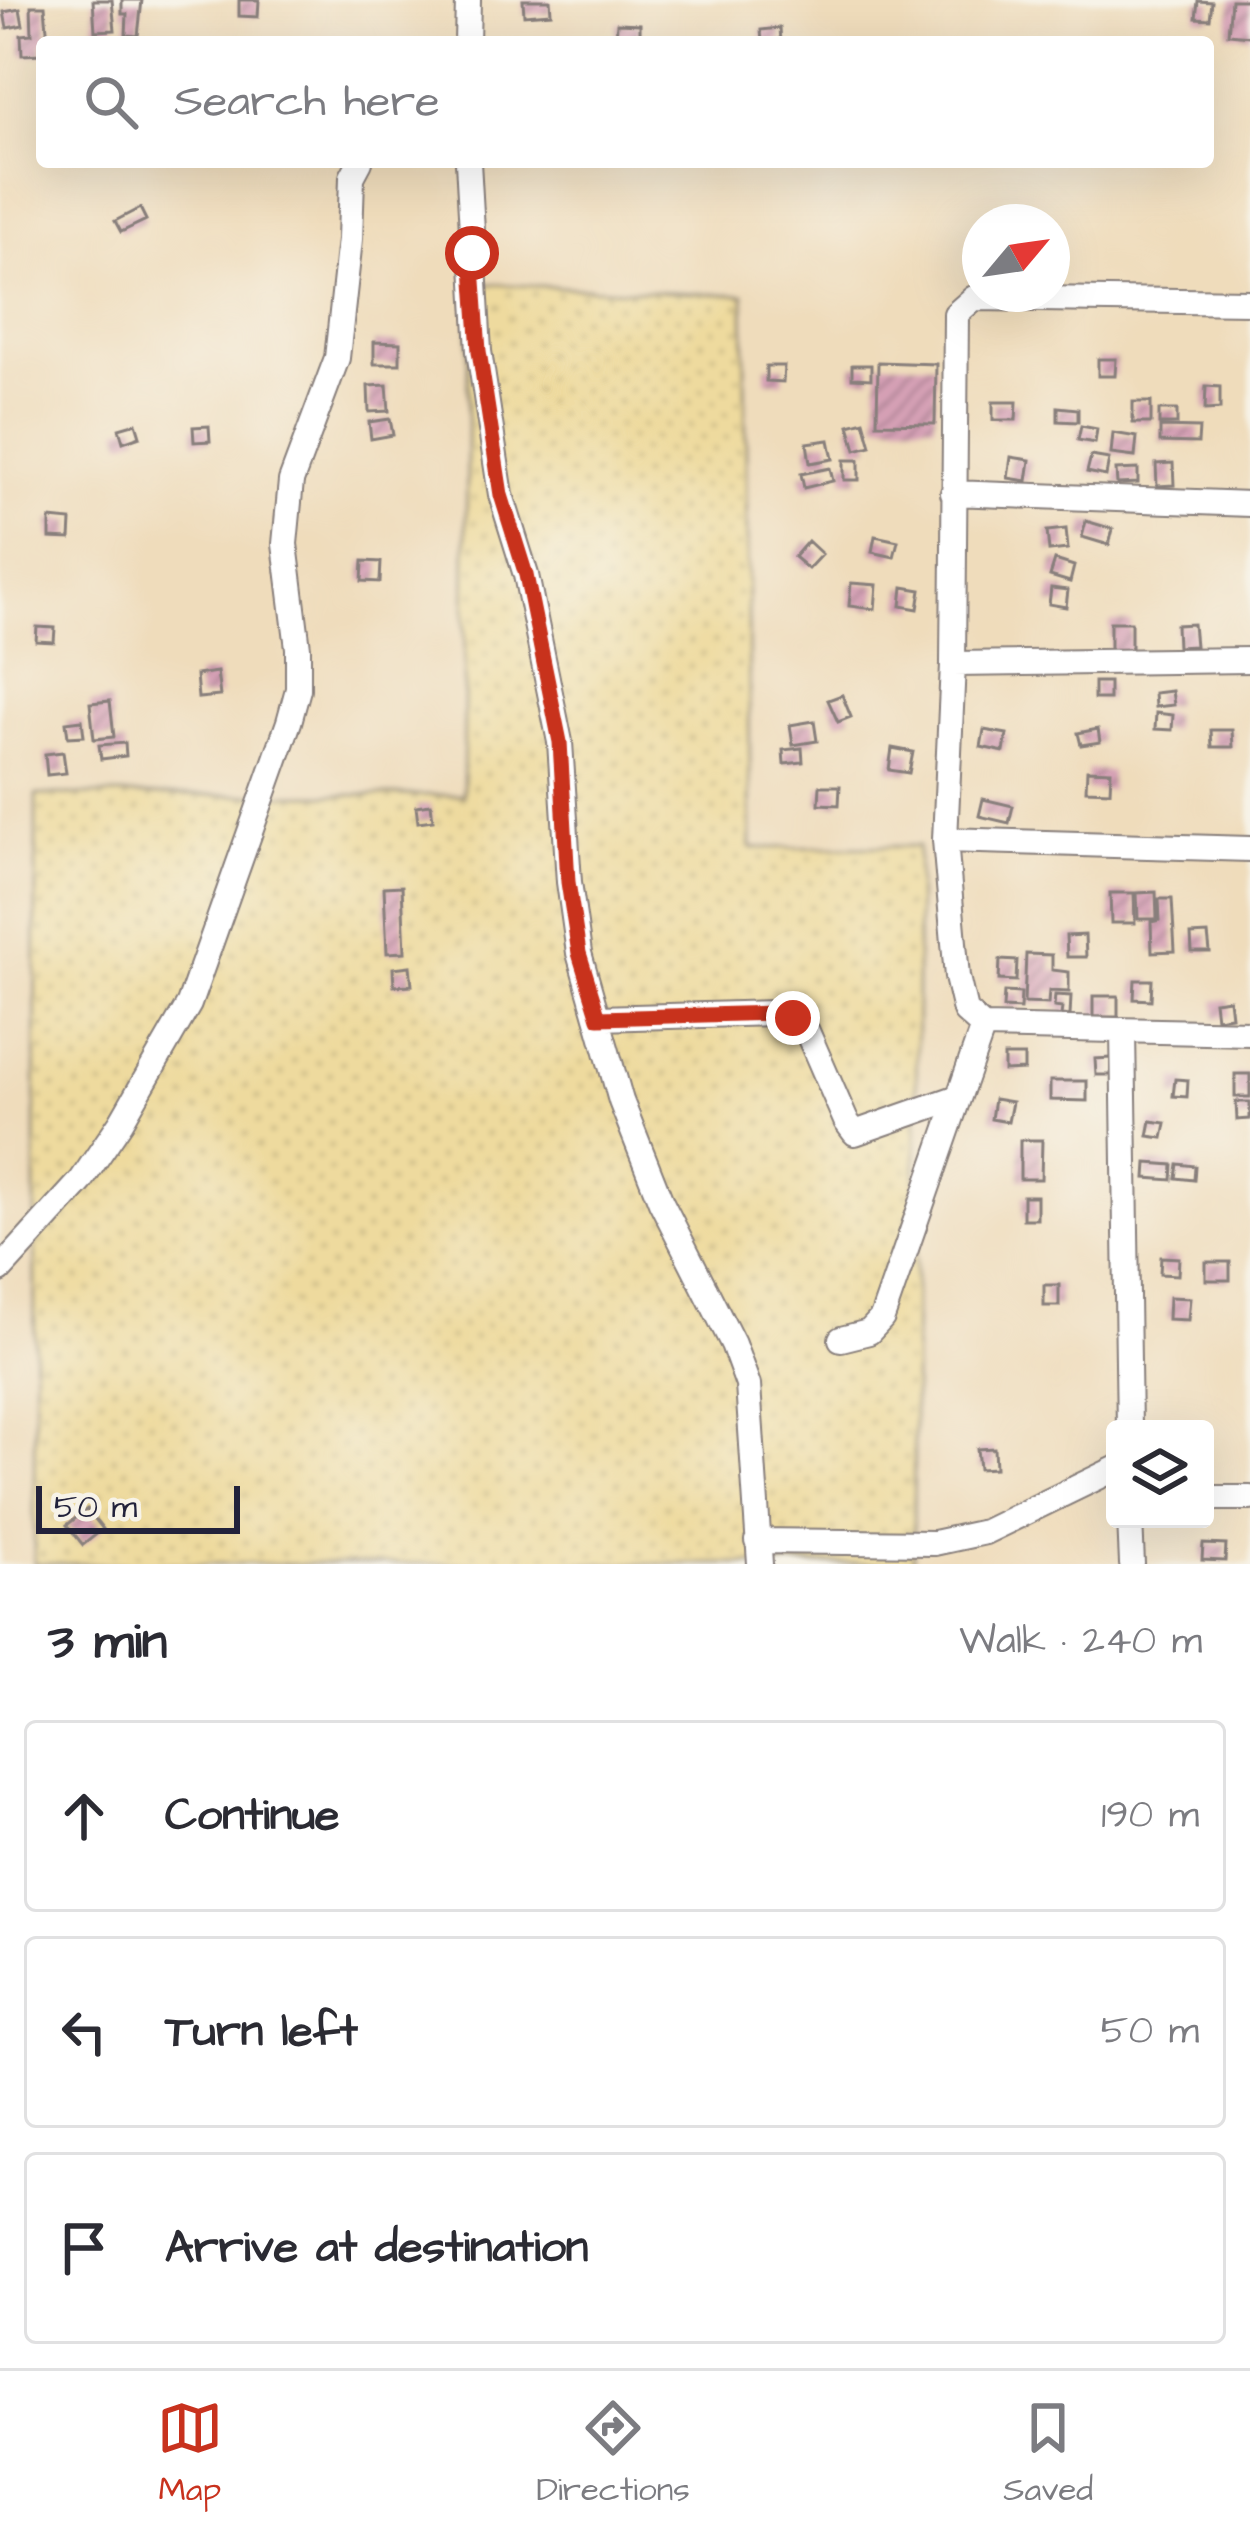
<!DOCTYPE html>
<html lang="en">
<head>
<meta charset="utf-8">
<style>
	body { margin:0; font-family:"Architects Daughter",sans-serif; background:#f7f7f7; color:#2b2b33 }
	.controls { position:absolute; right:36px; bottom:36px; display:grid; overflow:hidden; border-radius:12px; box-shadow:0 12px 48px #0002 }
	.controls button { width:108px; height:108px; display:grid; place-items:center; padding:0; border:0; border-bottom:3px solid #e1e1e2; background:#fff; color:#2b2b33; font:60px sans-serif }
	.compass { position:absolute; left:962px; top:204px; width:108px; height:108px; border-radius:50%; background:#fff; box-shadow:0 12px 48px #0002; rotate:61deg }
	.scale { position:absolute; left:36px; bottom:30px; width:204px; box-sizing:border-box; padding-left:12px; border:6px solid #22223b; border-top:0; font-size:33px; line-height:42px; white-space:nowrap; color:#22223b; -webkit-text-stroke:9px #f7f3e8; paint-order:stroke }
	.stop { position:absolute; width:36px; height:36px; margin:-27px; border:9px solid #c8321e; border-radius:50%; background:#fff }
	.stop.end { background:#c8321e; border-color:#fff; box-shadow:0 3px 12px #0008 }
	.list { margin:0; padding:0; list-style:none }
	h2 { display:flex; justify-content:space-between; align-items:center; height:156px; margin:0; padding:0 48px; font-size:51px }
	h2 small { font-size:39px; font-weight:400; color:#7c7c81 }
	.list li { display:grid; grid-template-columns:78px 1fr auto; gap:36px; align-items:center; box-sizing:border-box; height:192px; margin:0 24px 24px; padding:0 24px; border:3px solid #e1e1e2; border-radius:12px }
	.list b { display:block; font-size:45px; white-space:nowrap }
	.list em { font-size:39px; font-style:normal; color:#7c7c81 }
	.icon { flex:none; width:66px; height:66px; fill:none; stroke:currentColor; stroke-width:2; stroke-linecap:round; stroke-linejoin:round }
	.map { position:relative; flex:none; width:1250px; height:1564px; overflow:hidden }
	.search { position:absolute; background:#fff; box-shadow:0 12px 48px #0002; left:36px; right:36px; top:36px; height:132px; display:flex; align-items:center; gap:30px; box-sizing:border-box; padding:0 42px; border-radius:12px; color:#7c7c81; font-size:45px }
	.sheet { height:804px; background:#fff }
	nav { display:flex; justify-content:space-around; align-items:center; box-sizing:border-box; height:168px; border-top:3px solid #e1e1e2; background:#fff; font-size:33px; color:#7c7c81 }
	nav a { display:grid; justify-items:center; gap:6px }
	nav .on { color:#c8321e }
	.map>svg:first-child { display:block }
	.sand { fill:url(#sand-dots); stroke:#887e6c; stroke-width:3 }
	.building { fill:url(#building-hatch) }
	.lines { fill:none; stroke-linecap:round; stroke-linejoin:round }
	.minor-casing { stroke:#887f7b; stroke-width:28 }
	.minor { stroke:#fff; stroke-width:24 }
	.route { stroke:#c8321e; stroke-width:15 }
</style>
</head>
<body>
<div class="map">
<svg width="1250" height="1564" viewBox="0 0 1250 1564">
	<defs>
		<pattern id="sand-dots" width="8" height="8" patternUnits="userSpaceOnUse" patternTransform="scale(3)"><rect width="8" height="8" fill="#eeda9e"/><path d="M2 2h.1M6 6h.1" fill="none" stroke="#ccbb89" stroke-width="1.8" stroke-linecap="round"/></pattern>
		<pattern id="building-hatch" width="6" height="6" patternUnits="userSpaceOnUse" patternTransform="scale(3)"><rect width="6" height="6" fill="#d5a0b5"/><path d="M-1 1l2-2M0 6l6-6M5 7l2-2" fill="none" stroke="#ac8294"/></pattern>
	</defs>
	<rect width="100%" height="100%" fill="#f7f3e8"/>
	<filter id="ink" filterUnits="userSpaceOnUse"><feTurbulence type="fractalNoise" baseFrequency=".00833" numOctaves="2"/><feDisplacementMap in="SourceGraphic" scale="24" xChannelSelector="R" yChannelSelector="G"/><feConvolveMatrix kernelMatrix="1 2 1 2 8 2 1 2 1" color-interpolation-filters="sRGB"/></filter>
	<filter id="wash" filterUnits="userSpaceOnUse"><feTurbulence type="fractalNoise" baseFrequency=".004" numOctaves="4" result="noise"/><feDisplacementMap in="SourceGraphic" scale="48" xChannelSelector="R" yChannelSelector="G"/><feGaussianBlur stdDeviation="2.7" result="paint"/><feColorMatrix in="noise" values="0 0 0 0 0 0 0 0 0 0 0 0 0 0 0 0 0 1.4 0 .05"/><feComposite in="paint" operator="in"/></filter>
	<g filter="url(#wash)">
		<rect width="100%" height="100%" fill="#efdcbb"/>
		<!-- sand -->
		<path class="sand" d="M469 283 744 295 751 848 918 846 913 1564H34L36 795H463Z"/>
		<g id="blocks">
			<!-- building -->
			<path class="building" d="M93 0H112L115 30 95 31Z
				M122 0H142L138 36 126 35 127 14H122Z
				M239 0H259L258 17 239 16Z
				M523 0H550L551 13 524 15Z
				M1231 0H1250V36L1228 34Z
				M1198 1 1212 2 1210 19 1196 18Z
				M31 6H45L48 42H42V54L22 55 21 35 32 34Z
				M20 9 23 25 7 28 4 12Z
				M617 23 640 24V42H616Z
				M780 28 781 42H762L761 30Z
				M140 208 146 220 121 232 115 221Z
				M374 342 400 343V364H374Z
				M1098 359H1116L1115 376H1098Z
				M878 362 936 364 935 424 877 423Z
				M852 365H871V379L852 378Z
				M766 366H784L783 382 766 381Z
				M387 385 389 411 369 412 368 386Z
				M1206 386 1220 387V409L1205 410Z
				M993 402H1017L1016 420H993Z
				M1133 402H1151V423H1133Z
				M1058 407 1078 409V422L1058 421Z
				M1159 410H1177V424H1159Z
				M390 419 393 435 371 439 369 422Z
				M864 421 871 446 856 450 849 425Z
				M136 423 140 436 123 442 119 428Z
				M209 426 210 441 194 442 193 427Z
				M1081 426 1097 429 1095 443 1078 440Z
				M1160 427 1199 428 1198 443 1160 442Z
				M1113 433 1137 437 1135 457 1111 454Z
				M829 440 833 459 810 463 807 443Z
				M1091 456 1109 459 1106 476 1087 472Z
				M1011 457 1030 460 1027 481 1008 478Z
				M844 460H859V480H844Z
				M1173 463 1174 485 1157 486 1156 464Z
				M830 468 833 481 804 488 801 474Z
				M1138 469V483L1117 484 1116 470Z
				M50 519 71 521 70 539 50 538Z
				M1086 521 1113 529 1109 545 1082 537Z
				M1066 529 1068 549 1049 551 1047 531Z
				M875 536 898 541 894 557 872 552Z
				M808 541 822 554 808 569 794 557Z
				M1055 560 1074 566 1070 582 1050 576Z
				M363 561 381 562 380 582 362 581Z
				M851 583 877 585 875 609 849 606Z
				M903 587 921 590 918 609 901 606Z
				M1051 588 1068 590 1066 607 1049 604Z
				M1110 622H1131V653H1110Z
				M1193 624 1195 646 1177 647 1176 625Z
				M37 627 55 628 54 642 36 641Z
				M217 672 220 696 198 698 196 675Z
				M1094 682H1109V699H1094Z
				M1172 691 1174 705 1155 707 1154 693Z
				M842 695 851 717 838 722 828 700Z
				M110 701 114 737 94 739 90 703Z
				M1156 713 1173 715 1172 730 1155 729Z
				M82 720 84 736 68 737 66 722Z
				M814 721 817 741 793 745 790 725Z
				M1098 729 1100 742 1081 745 1078 733Z
				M984 730 1007 734 1004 752 981 747Z
				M1211 730H1232L1233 747H1212Z
				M125 743 126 756 101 759 99 745Z
				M802 748 803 762 784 764 783 750Z
				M892 748 913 752 909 773 889 770Z
				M63 752 66 773 47 775 45 754Z
				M1087 770 1111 771 1110 791 1086 790Z
				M820 786H840L839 805 819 804Z
				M983 799 1013 806 1009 823 979 816Z
				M431 804 433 820 418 822 416 806Z
				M402 886 405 952 387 953 384 887Z
				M1156 892 1157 919H1138L1137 893Z
				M1110 893H1134L1135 923H1111Z
				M1159 899H1172L1175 951 1152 952 1151 922 1160 920Z
				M1208 934 1210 952H1192L1191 935Z
				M1085 935 1086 957H1067L1066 936Z
				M1026 954 1052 955V970L1069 972V992L1049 991 1048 1004 1024 1003Z
				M1000 960 1017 961 1016 981 999 980Z
				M410 966 412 985 394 986 393 968Z
				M1135 980H1152L1151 1000 1134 999Z
				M1004 992 1021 993 1020 1009 1003 1008Z
				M1055 995 1071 996 1070 1016 1061 1015 1062 1008 1054 1007Z
				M1093 996H1118V1017H1093Z
				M1229 999 1231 1016 1216 1018 1214 1001Z
				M1004 1056H1024V1070L1004 1071Z
				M1111 1058 1112 1075H1096L1095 1059Z
				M1235 1074H1250V1097H1235Z
				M1175 1079 1188 1080 1187 1097 1173 1096Z
				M1050 1081H1087V1101L1050 1100Z
				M994 1099 1012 1102 1008 1122 991 1119Z
				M1236 1102H1250V1119L1237 1120Z
				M1151 1121 1166 1123 1163 1138 1148 1136Z
				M1020 1140H1042L1041 1179H1020Z
				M1147 1163 1173 1165 1172 1180 1146 1178Z
				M1178 1164 1195 1166 1194 1180 1176 1178Z
				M1023 1196H1037V1219H1023Z
				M1161 1257 1179 1258 1178 1275 1160 1274Z
				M1206 1262H1230V1280H1206Z
				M1044 1285H1059V1306H1044Z
				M1169 1297 1190 1298 1188 1320 1168 1319Z
				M994 1448 995 1468 979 1469 977 1449Z
				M87 1509 103 1529 83 1545 67 1525Z
				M1203 1544 1226 1545 1225 1561 1202 1560Z"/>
		</g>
	</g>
	<g filter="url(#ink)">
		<use href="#blocks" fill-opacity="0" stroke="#887f7b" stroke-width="3"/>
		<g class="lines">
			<!-- minor casing -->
			<g class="minor-casing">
				<path id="minor" d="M467 42 468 0
					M468 162 479 351 501 495 526 575 560 742 569 882 579 953 621 1101 661 1202 733 1344 748 1385 760 1564
					M1250 302 974 298 956 314 953 664 945 840 957 977 965 1011 983 1027 1250 1033
					M953 493 1250 504
					M953 664 1250 660
					M945 840 1250 849
					M599 1018 774 1013 793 1017 806 1029 846 1121 855 1133 958 1097
					M1123 1030 1129 1429
					M0 1270 81 1181 121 1122 189 1004 289 722 298 689V648L285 544 291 481 337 358 350 239 352 177 360 162
					M841 1339 869 1332 882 1318 983 1027
					M1205 1498H1250
					M1130 1519 1132 1564
					M757 1541 934 1543 985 1532 1115 1469"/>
			</g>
			<!-- minor -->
			<use href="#minor" class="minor"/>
		</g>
	</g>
	<g class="lines" filter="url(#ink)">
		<!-- route -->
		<path class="route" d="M472 253 479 351 501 495 526 575 560 742 568 882 579 953 599 1018 774 1013 793 1018"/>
	</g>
</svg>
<div class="controls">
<button><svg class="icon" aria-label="layers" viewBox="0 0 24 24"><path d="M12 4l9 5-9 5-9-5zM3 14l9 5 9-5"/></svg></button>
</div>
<svg class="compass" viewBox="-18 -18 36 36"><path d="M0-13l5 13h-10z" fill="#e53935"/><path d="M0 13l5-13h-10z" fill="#7c7c81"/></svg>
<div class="scale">50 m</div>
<div class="stop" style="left:472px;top:253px"></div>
<div class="stop end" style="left:793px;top:1018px"></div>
<div class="search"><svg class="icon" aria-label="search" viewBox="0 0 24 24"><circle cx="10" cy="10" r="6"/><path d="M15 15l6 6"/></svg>Search here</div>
</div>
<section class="sheet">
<h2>3 min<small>Walk · 240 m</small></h2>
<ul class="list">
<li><svg class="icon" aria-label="ahead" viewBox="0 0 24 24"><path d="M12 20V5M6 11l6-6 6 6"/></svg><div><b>Continue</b></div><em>190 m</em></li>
<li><svg class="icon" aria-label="left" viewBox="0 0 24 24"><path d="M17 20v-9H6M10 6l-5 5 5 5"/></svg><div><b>Turn left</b></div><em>50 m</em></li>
<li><svg class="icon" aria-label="arrive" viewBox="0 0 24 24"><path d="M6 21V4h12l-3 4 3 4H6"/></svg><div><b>Arrive at destination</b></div></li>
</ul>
</section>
<nav>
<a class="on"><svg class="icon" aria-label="map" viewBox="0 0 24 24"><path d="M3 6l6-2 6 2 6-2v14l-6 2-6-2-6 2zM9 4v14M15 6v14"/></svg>Map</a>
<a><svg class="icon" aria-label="directions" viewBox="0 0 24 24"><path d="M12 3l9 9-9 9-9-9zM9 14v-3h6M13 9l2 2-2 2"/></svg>Directions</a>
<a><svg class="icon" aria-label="saved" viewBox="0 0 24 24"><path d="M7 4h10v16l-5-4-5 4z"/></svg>Saved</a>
</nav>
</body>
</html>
